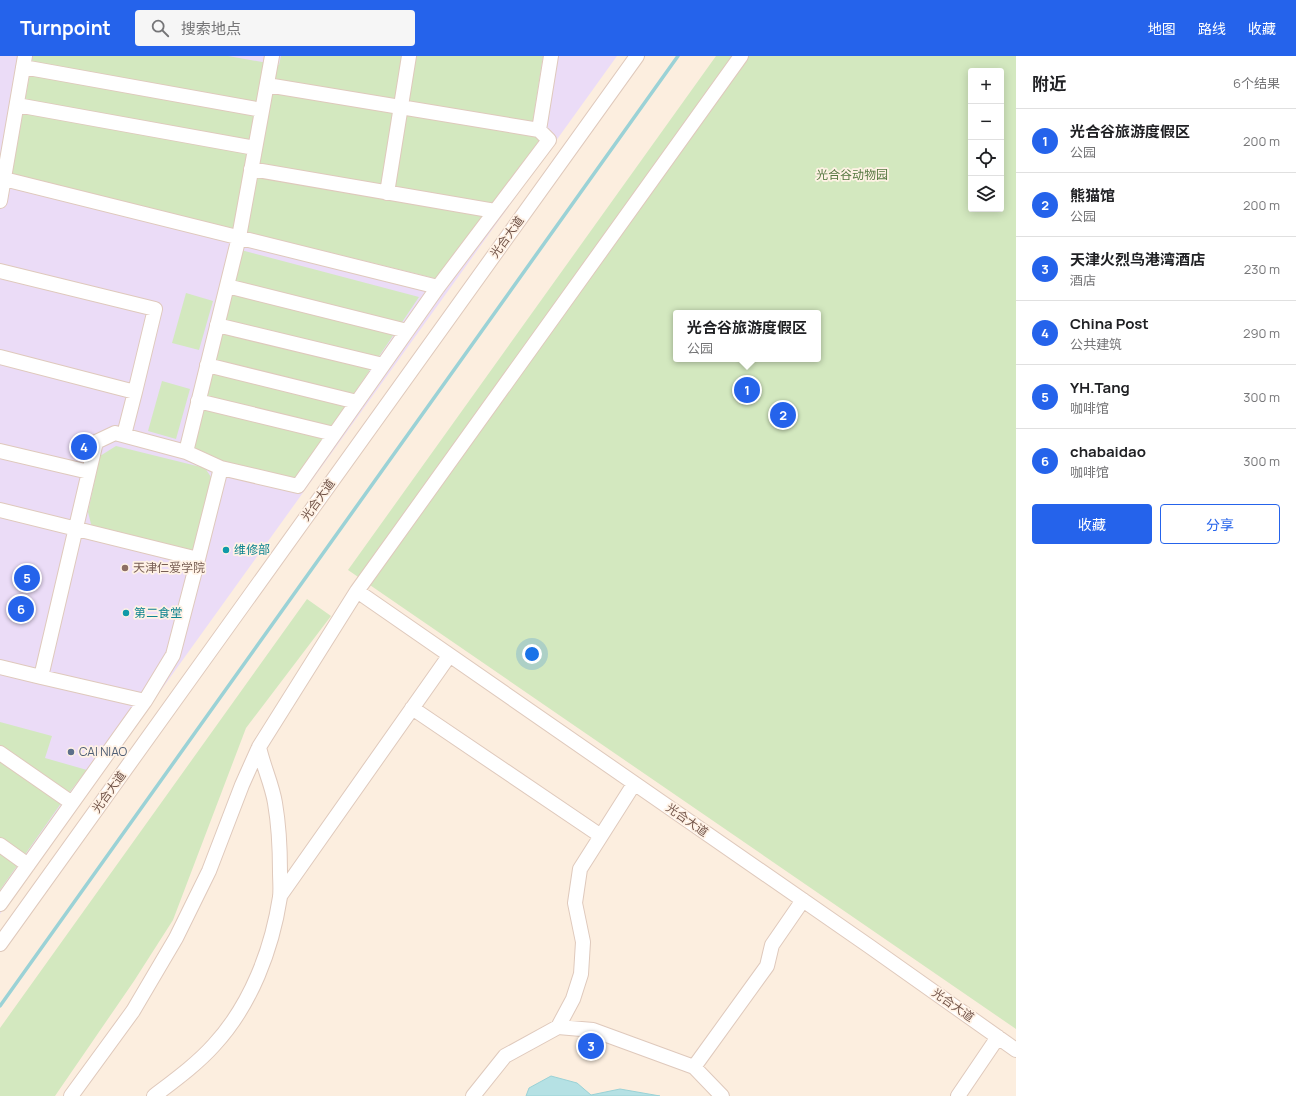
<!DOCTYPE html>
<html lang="zh">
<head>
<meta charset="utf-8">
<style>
	body { margin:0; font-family:Manrope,"Noto Sans SC",sans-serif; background:#f6f6f6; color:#202124 }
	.controls { position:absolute; right:12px; top:12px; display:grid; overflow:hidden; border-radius:4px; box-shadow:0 2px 10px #0003 }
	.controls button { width:36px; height:36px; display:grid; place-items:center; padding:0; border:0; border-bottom:1px solid #e0e0e0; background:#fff; color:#202124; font:20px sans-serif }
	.you { position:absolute; left:532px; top:598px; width:14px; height:14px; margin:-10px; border:3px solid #fff; border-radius:50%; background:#1a73e8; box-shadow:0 0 0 6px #1a73e833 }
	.badge { display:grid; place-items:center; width:26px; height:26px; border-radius:50%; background:#2563eb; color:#fff; font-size:13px; font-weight:700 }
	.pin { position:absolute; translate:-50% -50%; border:2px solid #fff; box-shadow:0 1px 4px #0006 }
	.popup { position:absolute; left:673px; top:254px; width:148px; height:52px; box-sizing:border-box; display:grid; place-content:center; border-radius:4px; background:#fff; filter:drop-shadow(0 1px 3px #0005); font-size:13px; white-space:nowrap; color:#757577 }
	.popup b { font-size:15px; color:#202124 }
	.popup::after { content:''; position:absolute; left:50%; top:100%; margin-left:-8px; border:8px solid transparent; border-top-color:#fff }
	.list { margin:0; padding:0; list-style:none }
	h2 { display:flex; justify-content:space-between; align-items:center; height:52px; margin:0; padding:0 16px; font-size:17px }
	h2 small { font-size:13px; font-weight:400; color:#757577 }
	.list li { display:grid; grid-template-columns:26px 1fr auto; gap:12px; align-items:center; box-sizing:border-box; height:64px; padding:0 16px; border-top:1px solid #e0e0e0 }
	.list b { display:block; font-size:15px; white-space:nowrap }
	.list p { margin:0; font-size:13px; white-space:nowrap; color:#757577 }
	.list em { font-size:13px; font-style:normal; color:#757577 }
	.actions { display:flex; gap:8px; padding:12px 16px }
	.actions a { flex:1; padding:9px 0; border:1px solid #2563eb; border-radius:4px; text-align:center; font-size:14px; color:#2563eb }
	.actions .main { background:#2563eb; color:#fff }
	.icon { flex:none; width:22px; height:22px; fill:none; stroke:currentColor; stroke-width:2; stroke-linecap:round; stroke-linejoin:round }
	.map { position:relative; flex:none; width:1016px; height:1040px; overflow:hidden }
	header { display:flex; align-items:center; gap:24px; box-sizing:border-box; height:56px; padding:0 20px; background:#2563eb; color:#fff }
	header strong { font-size:19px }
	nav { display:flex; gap:22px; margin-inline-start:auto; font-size:14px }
	.search { width:280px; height:36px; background:#f6f6f6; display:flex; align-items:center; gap:10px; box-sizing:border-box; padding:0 14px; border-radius:4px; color:#757577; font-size:15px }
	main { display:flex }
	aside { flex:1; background:#fff }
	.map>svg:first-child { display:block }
	.education { fill:#ebdcf7 }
	.green { fill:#d3e8bf; fill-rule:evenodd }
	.water { fill:#b5e1e4; stroke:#9bd2d6 }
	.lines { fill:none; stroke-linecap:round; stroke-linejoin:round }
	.stream { stroke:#9bd2d6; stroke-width:3.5 }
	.minor-casing { stroke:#dfc9bc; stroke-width:16 }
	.minor { stroke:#fff; stroke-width:14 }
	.culture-dot { fill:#0f9aa8; stroke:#fff2e5; stroke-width:1.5 }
	.education-dot { fill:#8d6e63; stroke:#fff2e5; stroke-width:1.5 }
	.service-dot { fill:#5c6f8a; stroke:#fff2e5; stroke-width:1.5 }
	.labels { text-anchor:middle; stroke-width:3.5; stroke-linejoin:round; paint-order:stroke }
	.park-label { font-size:12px; fill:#557740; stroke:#fff2e5 }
	.street-label { font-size:12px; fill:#715348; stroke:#fff2e5 }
	.culture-label { font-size:12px; fill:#0d838f; stroke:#fff2e5; text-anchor:start }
	.education-label { font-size:12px; fill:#785e54; stroke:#fff2e5; text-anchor:start }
	.service-label { font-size:12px; fill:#4e5e75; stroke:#fff2e5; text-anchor:start }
</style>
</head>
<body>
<header>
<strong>Turnpoint</strong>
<div class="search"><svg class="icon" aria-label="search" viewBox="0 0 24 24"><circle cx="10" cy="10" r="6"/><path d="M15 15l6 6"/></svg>搜索地点</div>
<nav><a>地图</a><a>路线</a><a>收藏</a></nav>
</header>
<main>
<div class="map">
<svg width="1016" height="1040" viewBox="0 0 1016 1040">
	<rect width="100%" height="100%" fill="#fceedf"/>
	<!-- education -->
	<path class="education" d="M0 0H617L0 858Z"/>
	<!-- green -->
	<path class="green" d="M33 0H228L279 9 281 0H543L531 76 541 82 438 223 12 118Z
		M716 0H1016V973L348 514ZM971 15H1001V153H971ZM676 257H818V303H676Z
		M241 194 419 241 295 425 222 409 193 391Z
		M186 237 213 245 199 294 172 287Z
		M162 325 190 333 176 383 148 375Z
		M116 390 205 412 211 421 194 496 92 472 88 456 100 400Z
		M307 543 331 560 246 672 173 864 134 925 55 1040H0V972Z
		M0 666 52 680 45 702 87 714 68 738 0 692Z
		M0 703 62 746 0 834Z"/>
	<!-- water -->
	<path class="water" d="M551 1020 577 1027 591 1039 620 1033 660 1040H526L529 1032Z"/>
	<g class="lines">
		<!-- stream -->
		<path class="stream" d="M0 950 678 0"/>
		<!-- minor casing -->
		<g class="minor-casing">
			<path id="minor" d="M23 11 262 54
				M267 29 539 74
				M17 49 255 92
				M251 113 495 155
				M0 122 438 231
				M387 137 409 0
				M0 145 25 0
				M0 215 155 253 135 336
				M227 230 407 275
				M217 269 383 309
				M0 301 135 336 124 379
				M207 309 357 346
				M198 345 334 378
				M0 395 89 416
				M221 412 298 430 438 231 549 84 539 74 551 0
				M0 454 198 503 221 412 186 396
				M357 535 869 890 1016 994
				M0 611 41 621 96 386 115 377 186 396 239 181 272 0
				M41 621 145 645 173 599 198 503
				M412 652 601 780
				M0 697 72 747
				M0 789 28 809
				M280 840 449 600
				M0 848 145 645
				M0 888 637 0
				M558 971 573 943 581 918 583 886 575 847 580 813 634 728
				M694 1011 767 910 772 889 803 844
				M71 1040 133 955 176 882 209 815 242 729 259 691 357 535 741 0
				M154 1040C175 1024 197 1008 214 989 251 949 272 893 280 841 281 833 280 824 280 816 280 793 279 770 275 747 272 728 263 710 259 691
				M473 1040 505 1000 558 971 593 974 694 1011 722 1040
				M958 1040 998 981"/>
		</g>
		<!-- minor -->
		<use href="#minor" class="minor"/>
	</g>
	<!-- markers -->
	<g class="culture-dot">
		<circle cx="226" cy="494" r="4"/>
		<circle cx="126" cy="557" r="4"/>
	</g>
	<circle class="education-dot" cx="125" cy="512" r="4"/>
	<circle class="service-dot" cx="71" cy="696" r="4"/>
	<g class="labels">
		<!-- park labels -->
		<g class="park-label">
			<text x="852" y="123">光合谷动物园</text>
		</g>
		<!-- street labels -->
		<g class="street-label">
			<text transform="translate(507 181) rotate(-54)" y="4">光合大道</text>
			<text transform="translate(318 444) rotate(-54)" y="4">光合大道</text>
			<text transform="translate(109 736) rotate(-54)" y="4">光合大道</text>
			<text transform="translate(687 764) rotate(35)" y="4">光合大道</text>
			<text transform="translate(953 949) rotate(35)" y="4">光合大道</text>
		</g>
		<!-- culture labels -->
		<g class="culture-label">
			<text x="234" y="498">维修部</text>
			<text x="134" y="561">第二食堂</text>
		</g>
		<!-- education labels -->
		<g class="education-label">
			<text x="133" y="516">天津仁爱学院</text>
		</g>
		<!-- service labels -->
		<g class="service-label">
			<text x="79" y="700">CAI NIAO</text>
		</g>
	</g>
</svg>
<div class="controls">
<button>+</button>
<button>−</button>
<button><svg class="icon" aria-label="locate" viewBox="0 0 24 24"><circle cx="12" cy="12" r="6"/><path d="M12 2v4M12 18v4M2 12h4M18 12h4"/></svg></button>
<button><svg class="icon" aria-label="layers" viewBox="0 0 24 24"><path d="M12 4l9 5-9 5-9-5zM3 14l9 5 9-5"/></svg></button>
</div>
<div class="you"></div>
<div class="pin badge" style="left:747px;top:334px">1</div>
<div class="popup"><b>光合谷旅游度假区</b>公园</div>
<div class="pin badge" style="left:783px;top:359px">2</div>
<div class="pin badge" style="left:591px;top:990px">3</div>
<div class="pin badge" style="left:84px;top:391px">4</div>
<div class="pin badge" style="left:27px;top:522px">5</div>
<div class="pin badge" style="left:21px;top:553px">6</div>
</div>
<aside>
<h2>附近<small>6个结果</small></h2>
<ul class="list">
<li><span class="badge">1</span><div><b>光合谷旅游度假区</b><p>公园</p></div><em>200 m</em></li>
<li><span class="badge">2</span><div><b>熊猫馆</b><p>公园</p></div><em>200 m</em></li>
<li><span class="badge">3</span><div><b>天津火烈鸟港湾酒店</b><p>酒店</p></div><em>230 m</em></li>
<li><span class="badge">4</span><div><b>China Post</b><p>公共建筑</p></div><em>290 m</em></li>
<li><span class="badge">5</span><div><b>YH.Tang</b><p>咖啡馆</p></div><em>300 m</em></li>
<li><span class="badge">6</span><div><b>chabaidao</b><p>咖啡馆</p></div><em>300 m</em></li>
</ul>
<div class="actions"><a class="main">收藏</a><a>分享</a></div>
</aside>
</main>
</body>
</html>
